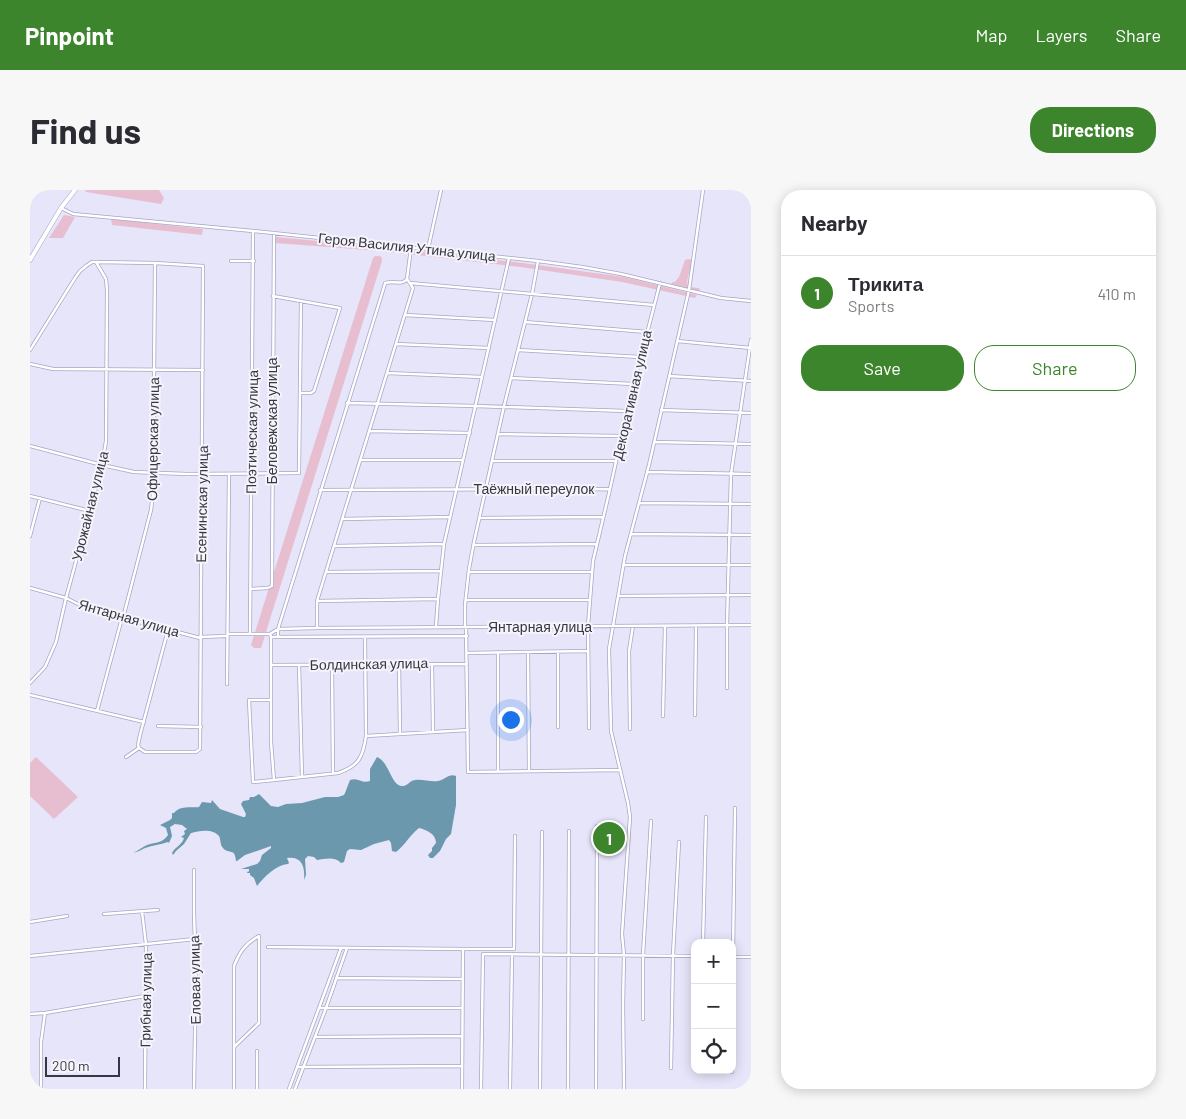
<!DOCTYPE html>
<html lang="en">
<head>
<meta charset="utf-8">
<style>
	body { margin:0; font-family:Barlow,sans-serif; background:#f7f7f7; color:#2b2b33 }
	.controls { position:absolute; right:15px; bottom:15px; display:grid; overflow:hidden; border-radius:10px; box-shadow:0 2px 12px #0003 }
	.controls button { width:45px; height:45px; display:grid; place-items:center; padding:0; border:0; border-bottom:1px solid #e1e1e2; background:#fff; color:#2b2b33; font:25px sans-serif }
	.scale { position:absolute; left:15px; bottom:12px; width:75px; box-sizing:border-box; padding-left:5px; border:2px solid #373643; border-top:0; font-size:14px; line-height:18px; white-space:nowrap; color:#373643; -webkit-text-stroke:4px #f5f4fb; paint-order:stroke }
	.you { position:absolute; left:480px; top:529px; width:18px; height:18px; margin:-12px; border:4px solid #fff; border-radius:50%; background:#1a73e8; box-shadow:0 0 0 8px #1a73e833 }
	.badge { display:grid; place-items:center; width:32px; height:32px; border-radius:50%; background:#3c852c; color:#fff; font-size:16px; font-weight:700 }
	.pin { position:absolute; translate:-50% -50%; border:2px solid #fff; box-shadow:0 1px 5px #0006 }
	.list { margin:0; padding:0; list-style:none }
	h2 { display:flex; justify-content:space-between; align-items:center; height:65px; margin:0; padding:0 20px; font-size:21px }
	h2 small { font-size:16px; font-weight:400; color:#7c7c81 }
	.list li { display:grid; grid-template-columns:32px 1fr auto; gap:15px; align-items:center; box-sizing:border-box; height:75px; padding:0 20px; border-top:1px solid #e1e1e2 }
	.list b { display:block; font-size:19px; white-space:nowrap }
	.list p { margin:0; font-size:16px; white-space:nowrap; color:#7c7c81 }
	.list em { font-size:16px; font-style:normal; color:#7c7c81 }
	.actions { display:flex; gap:10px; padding:15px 20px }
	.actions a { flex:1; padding:11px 0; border:1px solid #3c852c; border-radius:20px; text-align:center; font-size:18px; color:#3c852c }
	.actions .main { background:#3c852c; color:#fff }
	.icon { flex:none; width:28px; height:28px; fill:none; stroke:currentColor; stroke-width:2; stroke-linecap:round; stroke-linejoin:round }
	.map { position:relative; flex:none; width:721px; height:899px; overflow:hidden; border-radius:20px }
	header { display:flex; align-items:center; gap:30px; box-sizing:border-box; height:70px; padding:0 25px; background:#3c852c; color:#fff }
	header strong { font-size:24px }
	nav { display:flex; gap:28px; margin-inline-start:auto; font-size:18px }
	.intro { display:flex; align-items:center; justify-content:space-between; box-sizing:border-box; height:120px; padding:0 30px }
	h1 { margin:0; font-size:35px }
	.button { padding:12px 22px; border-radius:20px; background:#3c852c; color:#fff; font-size:18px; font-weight:700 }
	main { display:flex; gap:30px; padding:0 30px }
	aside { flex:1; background:#fff; border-radius:20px; box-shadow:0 2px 12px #0003 }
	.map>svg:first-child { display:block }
	.green { fill:#e6bed0 }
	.water { fill:#6b98ad }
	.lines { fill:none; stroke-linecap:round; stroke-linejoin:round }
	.street-casing { stroke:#a8a5c5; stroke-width:4 }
	.secondary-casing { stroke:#a8a5c5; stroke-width:5 }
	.street { stroke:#fff; stroke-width:2.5 }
	.secondary { stroke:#fff; stroke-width:4 }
	.labels { text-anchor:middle; stroke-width:4; stroke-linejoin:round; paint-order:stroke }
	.street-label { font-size:14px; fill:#373643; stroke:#f5f4fb }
</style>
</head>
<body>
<header>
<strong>Pinpoint</strong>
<nav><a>Map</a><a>Layers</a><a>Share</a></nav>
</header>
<div class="intro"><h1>Find us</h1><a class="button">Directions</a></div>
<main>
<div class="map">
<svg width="721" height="899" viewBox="0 0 721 899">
	<rect width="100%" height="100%" fill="#e7e5fa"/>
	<!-- green -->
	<path class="green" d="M55 0H129L134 8 131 14 56 2Z
		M34 25 45 27 33 48H19Z
		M81 29 173 39 172 45 82 35Z
		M246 47 352 57 493 73 594 87 667 105 665 108 592 92 491 77 352 61 245 53Z
		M345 66H350L352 68V71L231 458H224L221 455 343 68Z
		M659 69 662 70C662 78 655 89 658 97L669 98 670 100 669 101 641 94 643 92H645L649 87 655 70Z
		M6 567 48 607 24 629 0 606V573Z"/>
	<!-- water -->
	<path class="water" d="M347 567C359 572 361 594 371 596 377 597 379 591 385 590 392 589 401 592 408 591 415 590 419 583 426 586V615L421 644 416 649 410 661 403 668H400L398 665 402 661V658L406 653C406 644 397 640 389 638 380 645 375 655 366 662L362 661 361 653 359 650 344 654 331 660 320 659 317 661 314 672 311 673C305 666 295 669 287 670L284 667 278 666 275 669 276 685 274 690C275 678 273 666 257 668L259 673 258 674C246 675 234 687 227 696L224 688 220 685V683H217L218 681 219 682V679H211L227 674 230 671 232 665 241 658V656L215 665 207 671H206C205 657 199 665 193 658 190 655 191 650 189 646 182 638 169 641 161 643L154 654 146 661 143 665 142 663C145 657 152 655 154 648L151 647 155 644 154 641 157 639 152 635 145 634 140 637 142 646 139 653 138 652C130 655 123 655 115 658 111 660 107 662 103 663 107 661 113 657 117 655 126 652 133 653 138 645L136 638 130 635 140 630 142 628V623H144C150 615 161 618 169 617L172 612 181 613 182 610 190 619 213 627H215L216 624 211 614 213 611 219 610 220 607H224L229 604 241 616 248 617 256 614 272 613 295 607H308L314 605 315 603 320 590C329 587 331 594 340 591V579Z"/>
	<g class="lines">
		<!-- street casing -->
		<g class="street-casing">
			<path id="street" d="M31 18 43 24 223 41 508 71 552 77 591 84 691 108 721 111
				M398 59 411 0
				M201 71H224
				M380 93 624 115
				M243 106 310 118 284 201 281 203H271
				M375 125 465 130
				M495 132 617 142
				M647 151 721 158
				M366 154 459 158
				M0 160 45 88 50 81 56 76 62 72H66L125 73 173 76 170 559 166 562H115L109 558
				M488 160 610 167
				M0 174 23 179 173 180
				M357 183 452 187
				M639 186 721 191
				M481 188 603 194
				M317 213 446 216 597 221
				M631 220 721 223
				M339 241 440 243
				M468 244 591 246
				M624 252 721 254
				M0 256 72 275 104 282 157 284 269 283 271 111
				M330 270H433
				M462 271H585
				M617 282 721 284
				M290 300 580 299
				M0 306 60 321
				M609 313 721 314
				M450 328 573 327
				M312 329 420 327
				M601 344 721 345
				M0 346 10 308
				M444 355 567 354
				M304 356 414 354
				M593 375H721
				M296 382 411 381
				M439 382H562
				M0 398 36 408 56 418 170 448
				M220 399 238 398 242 396 244 43
				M588 406 721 405
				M436 410H559
				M287 411 408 409
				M93 428 121 320 123 304 125 73
				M406 436 408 409 414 354 479 68
				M435 437V415L439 379 444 352 474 216 502 104 508 71
				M436 437 438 582 590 580
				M287 438V411L383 98 377 89
				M198 444H240L248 439 287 438 721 435
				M220 444 223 41
				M240 444 241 447V552L244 590 308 583C329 576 333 567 336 546L335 447
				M170 447 196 446
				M241 447 437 446
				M248 447V439L354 97 355 93C363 90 372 96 377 89L381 58
				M498 462 499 581
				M528 462V537
				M437 463 558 461
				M369 474 370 544
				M402 474 403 542
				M241 475 437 474
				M269 475 272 587
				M302 475 303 583
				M0 493 15 477 26 452 36 408 72 275 76 251 77 100 76 89 66 72
				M197 494 199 284
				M697 498V435L701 284 721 150
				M0 505 114 532
				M241 510H219L223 592 244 590
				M67 521 92 428
				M665 525 666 436
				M633 526 635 436
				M128 536 171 537
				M559 538 558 436 563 371 580 299 597 221 630 93
				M600 539 599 461 603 436
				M336 546 438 540
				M109 558 108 555 110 545 138 440
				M96 567 109 558
				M468 582V462
				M164 680V723L166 784 164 899
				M112 722 116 754 115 899
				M74 724 128 720
				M0 732 37 726
				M673 753 676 627
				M238 757 433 759
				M317 758 296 818H432
				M0 766 165 749
				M704 767H721
				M306 788 432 789
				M289 818 311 758
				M0 824 15 823 115 806
				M613 829V765L621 631
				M702 837 705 618
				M285 847 432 846
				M267 877 432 876
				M641 878 643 765 649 652
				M702 882V880
				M11 899V852L15 823
				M204 899V776C210 761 215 754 229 746V833L204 857
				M227 899V861
				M259 899 289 818H296L265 899
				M432 899 433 759H484L485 646
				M451 899 453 764 665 766
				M480 899 482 765
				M510 899 512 642
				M538 899 539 641
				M566 899 567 636
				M594 899 593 815 594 765 592 744 600 627 598 613 581 541 579 459 595 366 619 275 659 100 673 0"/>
		</g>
		<!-- secondary casing -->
		<g class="secondary-casing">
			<path id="secondary" d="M0 70 31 18 45 0"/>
		</g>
		<!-- street -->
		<use href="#street" class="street"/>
		<!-- secondary -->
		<use href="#secondary" class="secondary"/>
	</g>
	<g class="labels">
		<!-- street labels -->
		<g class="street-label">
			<text transform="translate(377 57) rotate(6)" y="5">Героя Василия Утина улица</text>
			<text transform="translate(602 205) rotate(-77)" y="5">Декоративная улица</text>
			<text transform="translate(242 231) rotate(-90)" y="5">Беловежская улица</text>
			<text transform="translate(222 242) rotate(-89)" y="5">Поэтическая улица</text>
			<text transform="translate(123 249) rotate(-89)" y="5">Офицерская улица</text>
			<text x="504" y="304">Таёжный переулок</text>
			<text transform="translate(172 314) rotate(-89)" y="5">Есенинская улица</text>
			<text transform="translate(60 316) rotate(-76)" y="5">Урожайная улица</text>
			<text transform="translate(99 428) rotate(16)" y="5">Янтарная улица</text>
			<text x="510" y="442">Янтарная улица</text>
			<text transform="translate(339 474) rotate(-1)" y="5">Болдинская улица</text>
			<text transform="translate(165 790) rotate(-91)" y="5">Еловая улица</text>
			<text transform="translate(116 810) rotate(-89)" y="5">Грибная улица</text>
		</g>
	</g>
</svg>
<div class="controls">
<button>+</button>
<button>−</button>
<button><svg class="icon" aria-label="locate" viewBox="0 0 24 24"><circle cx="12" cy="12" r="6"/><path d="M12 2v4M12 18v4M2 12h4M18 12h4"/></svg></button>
</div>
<div class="scale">200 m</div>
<div class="you"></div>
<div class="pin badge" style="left:579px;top:648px">1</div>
</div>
<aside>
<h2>Nearby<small></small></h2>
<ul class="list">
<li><span class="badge">1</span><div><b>Трикита</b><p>Sports</p></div><em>410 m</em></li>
</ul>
<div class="actions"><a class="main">Save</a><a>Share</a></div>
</aside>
</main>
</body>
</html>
